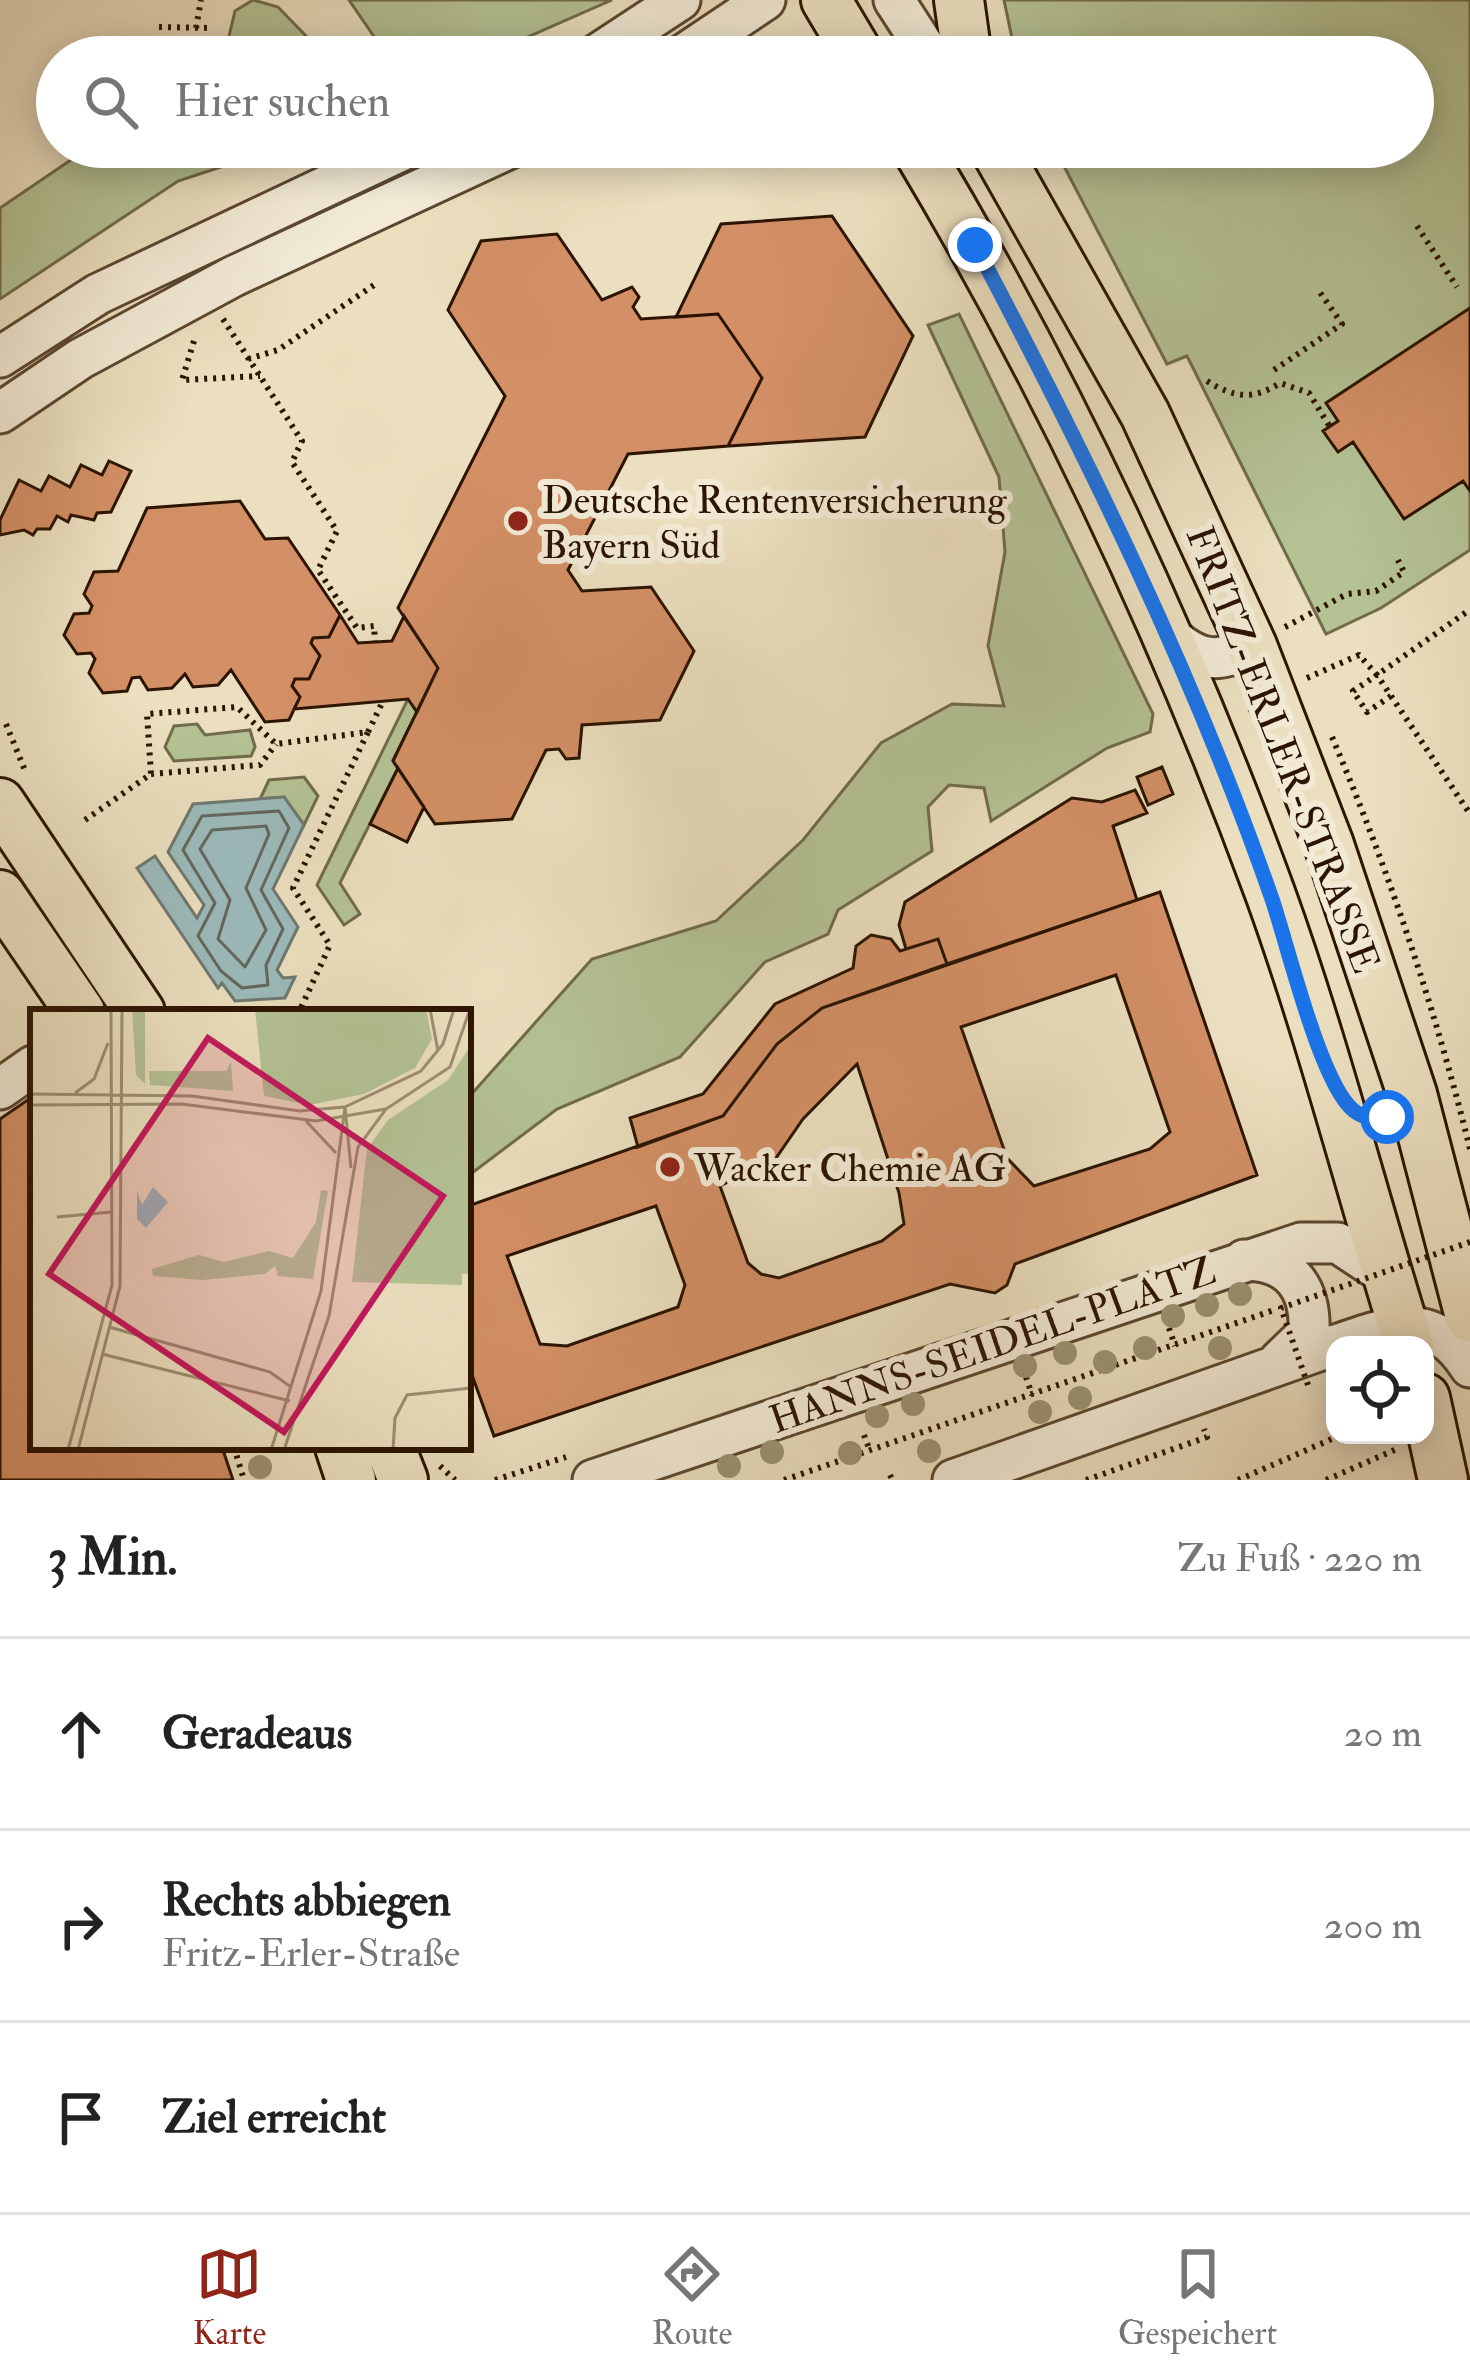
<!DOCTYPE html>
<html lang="de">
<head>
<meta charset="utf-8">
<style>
	body { margin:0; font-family:"IM FELL Double Pica",serif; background:#f6f6f6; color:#222 }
	.controls { position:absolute; right:36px; bottom:36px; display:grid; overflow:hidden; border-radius:24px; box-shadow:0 6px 30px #0003 }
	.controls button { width:108px; height:108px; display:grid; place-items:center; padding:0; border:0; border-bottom:3px solid #e0e0e0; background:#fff; color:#222; font:60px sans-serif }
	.stop { position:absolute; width:36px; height:36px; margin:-27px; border:9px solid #1a73e8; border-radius:50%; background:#fff }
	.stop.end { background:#1a73e8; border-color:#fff; box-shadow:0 3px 12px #0008 }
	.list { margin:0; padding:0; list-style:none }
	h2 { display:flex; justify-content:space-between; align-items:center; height:156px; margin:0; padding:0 48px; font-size:51px }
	h2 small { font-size:39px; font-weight:400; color:#767676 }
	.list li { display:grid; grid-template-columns:78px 1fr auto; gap:36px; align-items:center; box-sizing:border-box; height:192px; padding:0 48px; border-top:3px solid #e0e0e0 }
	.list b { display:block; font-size:45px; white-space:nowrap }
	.list p { margin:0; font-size:39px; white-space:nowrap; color:#767676 }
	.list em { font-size:39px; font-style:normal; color:#767676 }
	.icon { flex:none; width:66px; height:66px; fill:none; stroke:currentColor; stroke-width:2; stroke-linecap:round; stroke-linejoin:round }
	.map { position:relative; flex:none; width:1470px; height:1480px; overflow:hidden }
	.search { position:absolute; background:#fff; box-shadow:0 6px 30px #0003; left:36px; right:36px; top:36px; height:132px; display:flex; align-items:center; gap:30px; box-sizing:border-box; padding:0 42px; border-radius:66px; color:#767676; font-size:45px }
	.sheet { height:732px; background:#fff }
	nav { display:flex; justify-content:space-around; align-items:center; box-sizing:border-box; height:168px; border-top:3px solid #e0e0e0; background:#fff; font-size:33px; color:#767676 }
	nav a { display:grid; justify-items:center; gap:6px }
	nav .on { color:#8f2418 }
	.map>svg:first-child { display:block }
	.green { fill:#b4c294; stroke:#706b4a; stroke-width:3 }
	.water { fill:#9bbaba; stroke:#6e7870; stroke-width:3 }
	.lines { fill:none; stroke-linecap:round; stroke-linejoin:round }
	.shore { stroke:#63675e; stroke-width:3 }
	.building { fill:#d38f65; stroke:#2b1401; stroke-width:3; fill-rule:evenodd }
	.minor-casing { stroke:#5b4730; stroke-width:45 }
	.major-casing { stroke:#2b1401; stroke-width:54 }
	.path { stroke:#2b1401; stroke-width:6; stroke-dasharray:3 6; stroke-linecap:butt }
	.minor { stroke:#f2ead5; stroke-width:39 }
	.major { stroke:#ebdfbf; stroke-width:48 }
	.path-bridge { stroke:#2b1401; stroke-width:6; stroke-dasharray:3 6; stroke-linecap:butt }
	.tree { fill:#9c9173 }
	.route { stroke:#1a73e8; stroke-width:15 }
	.poi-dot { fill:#8f2418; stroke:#f2ead5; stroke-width:4.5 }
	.labels { text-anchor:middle; stroke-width:12; stroke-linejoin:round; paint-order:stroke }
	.poi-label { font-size:39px; fill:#2b1401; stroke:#f2ead5; text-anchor:start }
	.street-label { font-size:39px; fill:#2b1401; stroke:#f2ead5 }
	.inset-road { fill:none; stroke:#9e8e73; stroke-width:3 }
	.view { fill:#c2185b; fill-opacity:0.15; stroke:#c2185b; stroke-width:6 }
	.inset-edge { fill:none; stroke:#2b1401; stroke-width:6 }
</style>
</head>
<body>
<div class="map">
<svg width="1470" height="1480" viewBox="0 0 1470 1480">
	<rect width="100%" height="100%" fill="#ebdfbf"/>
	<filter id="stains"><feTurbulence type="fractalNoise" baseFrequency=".00167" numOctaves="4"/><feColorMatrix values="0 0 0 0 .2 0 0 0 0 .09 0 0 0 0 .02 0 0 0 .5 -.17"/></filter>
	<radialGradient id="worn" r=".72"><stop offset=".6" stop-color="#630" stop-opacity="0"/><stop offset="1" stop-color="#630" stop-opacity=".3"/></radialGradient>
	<!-- green -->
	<path class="green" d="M253 0 278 7 309 39V57H242L229 36 235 11Z
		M349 0H612L482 57H388Z
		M1004 0H1470V550L1381 608 1326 634 1187 356 1167 364 1054 147H1413V57H1016Z
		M90 147H253L257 155 178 181 0 299V208Z
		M959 314 1153 714 1150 732 1107 748 991 821 984 788 949 785 928 807 932 851 838 910 828 934 765 962 680 1057 557 1109 468 1176V1098L592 959 716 921 803 840 881 743 952 704 1004 706 988 646 1005 552 999 477 928 325Z
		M408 699 417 712 393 760 398 768 340 883 360 914 344 925 317 885Z
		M197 724 205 735 250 730 255 747 251 756 174 761 165 747 174 726Z
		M304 777 318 796 304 825 284 797 260 799 269 780Z"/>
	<!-- water -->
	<path class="water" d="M284 797 304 825 273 889 298 927 277 970 283 978 295 977 285 998 235 1001 222 983 218 988 137 868 155 856 197 918 204 905 168 852 193 804Z"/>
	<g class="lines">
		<!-- shore -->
		<path class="shore" d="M279 811 289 828 261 890 283 929 266 965 268 985 242 988 221 971 198 936 215 903 183 850 202 816Z
			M266 826 269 834 246 888 266 930 245 967 218 939 230 900 200 849 212 830Z"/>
	</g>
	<!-- building -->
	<path class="building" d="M832 216 913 336 865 437 728 446 762 378 718 314 676 317 721 224Z
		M557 234 602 300 632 287 639 297 633 307 641 319 718 314 762 378 728 446 628 454 568 570 582 591 651 587 694 651 660 720 582 725 579 758 566 759 559 749 546 750 512 819 435 824 393 761 438 668 398 608 505 396 448 310 481 241Z
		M1470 308V491L1463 481 1404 519 1353 442 1338 452 1323 431 1338 421 1326 403Z
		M109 461 131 471 111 512 97 513 94 520 71 515 68 522 57 516 50 529H37L33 535 24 530 0 535V520L19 480 41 491 49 476 70 487 81 465 102 475Z
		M240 501 265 539 288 538 340 615 329 637 313 638 311 643 320 656 309 679H295L292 686 300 697 289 720 265 722 231 670 218 685 193 687 185 674 172 688 148 690 140 677 132 678 127 691 103 693 89 673 95 659 91 653 77 654 64 635 74 614 89 613 92 606 84 594 94 572 118 571 147 508Z
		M340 615 358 643 392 641 404 616 438 668 417 712 408 699 294 709 300 697 292 686 295 679H309L320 656 311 643 313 638 329 637Z
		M1162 767 1173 794 1148 805 1137 777Z
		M398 768 424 807 407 842 370 824Z
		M1135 790 1147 813 1113 826 1137 900 947 964 938 939 906 949 899 925 905 902 1072 798 1102 802Z
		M1160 892 1257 1175 1015 1264 1007 1285 995 1293 950 1284 494 1436 468 1364V1206L723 1116 777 1044 822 1008ZM1116 975 1170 1132 1150 1149 1034 1186 1007 1158 961 1027ZM857 1064 899 1193 904 1224 882 1241 779 1278 761 1274 748 1263 720 1186 776 1158 803 1119ZM656 1206 685 1285 678 1307 567 1346 540 1344 507 1256Z
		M871 935 891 939 900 951 938 939 947 964 822 1008 777 1044 723 1116 638 1147 630 1118 703 1094 775 1004 853 968 856 946Z
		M32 1097 33 1447H222L233 1480H0V1119Z"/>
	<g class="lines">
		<!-- minor casing -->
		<g class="minor-casing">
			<path id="minor" d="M894 0 931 57
				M593 57 680 0
				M680 57 765 0
				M0 357 98 294 409 147
				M0 413 80 359 234 276 512 147
				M1167 633C1196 661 1217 665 1252 646
				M0 1089 33 1066
				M1244 1260C1290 1260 1311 1287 1309 1332L1279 1361
				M1336 1345C1392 1325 1434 1310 1470 1367
				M593 1480 1301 1243H1338L1388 1276
				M953 1480 1335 1345"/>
		</g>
		<!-- major casing -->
		<g class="major-casing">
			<path id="major" d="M826 0 860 57
				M959 0 967 57
				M916 147C1058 384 1175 634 1270 893 1324 1042 1362 1195 1409 1345
				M994 147 1145 414 1252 646 1329 845 1412 1094 1470 1317
				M0 803 140 1012
				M0 895 80 1012
				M1425 1398 1443 1480
				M340 1447 351 1480
				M390 1447 403 1480"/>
		</g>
		<!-- path -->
		<path class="path" d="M159 27 213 28
			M196 28 201 0
			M1044 147 1053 165
			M1417 226 1457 287
			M223 319 302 441 292 462 337 531 318 570 357 628 374 626 375 642
			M194 341 182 380 260 376
			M248 359 278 350 377 283
			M1274 370 1342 324 1319 291
			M1207 381C1233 397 1252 401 1280 383L1309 393 1330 427
			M1285 627 1347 594 1376 591 1404 572 1398 560
			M1307 678 1359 655 1377 675 1468 611
			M1391 696 1367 712 1353 691 1377 675 1470 814
			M6 724 26 773
			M368 732 383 701
			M1332 737C1389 871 1435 1008 1470 1149
			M151 774 260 765 276 744
			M85 820 151 774 147 714 237 707 276 744 368 732 293 888 330 945 299 1012
			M1169 1328 1175 1346
			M1026 1377 1032 1395
			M864 1435 870 1451
			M234 1447 244 1480
			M440 1466 455 1480
			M890 1475 892 1479
			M495 1480 566 1457
			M784 1480 1274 1310
			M1086 1480 1207 1437 1204 1429
			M1238 1480 1341 1435
			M1326 1480 1399 1448"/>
		<!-- minor -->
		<use href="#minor" class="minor"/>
		<!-- major -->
		<use href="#major" class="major"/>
		<!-- path-bridge -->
		<path class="path-bridge" d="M1308 1385 1281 1308 1470 1242"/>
	</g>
	<!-- trees -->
	<g class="tree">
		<circle cx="1240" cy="1294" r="12"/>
		<circle cx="1207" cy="1305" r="12"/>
		<circle cx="1173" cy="1316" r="12"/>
		<circle cx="1145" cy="1348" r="12"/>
		<circle cx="1220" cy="1348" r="12"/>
		<circle cx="1065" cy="1353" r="12"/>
		<circle cx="1105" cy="1362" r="12"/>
		<circle cx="1025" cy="1366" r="12"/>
		<circle cx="1080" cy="1398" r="12"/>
		<circle cx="913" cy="1404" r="12"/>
		<circle cx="1040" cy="1412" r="12"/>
		<circle cx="877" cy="1416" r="12"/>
		<circle cx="929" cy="1451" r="12"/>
		<circle cx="772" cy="1452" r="12"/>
		<circle cx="850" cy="1453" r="12"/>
		<circle cx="729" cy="1466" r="12"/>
		<circle cx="260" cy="1467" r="12"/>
	</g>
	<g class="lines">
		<!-- route -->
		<path class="route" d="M975 245C1087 457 1193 672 1272 899 1288 946 1320 1082 1353 1110 1364 1119 1373 1118 1387 1117"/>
	</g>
	<!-- markers -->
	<g class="poi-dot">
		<circle cx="518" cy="521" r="12"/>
		<circle cx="670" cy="1167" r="12"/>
	</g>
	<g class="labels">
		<!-- poi labels -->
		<g class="poi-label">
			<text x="542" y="513">Deutsche Rentenversicherung<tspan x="542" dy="45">Bayern Süd</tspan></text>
			<text x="694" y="1181">Wacker Chemie AG</text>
		</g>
		<!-- street labels -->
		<g class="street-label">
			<text transform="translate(1284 749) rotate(69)" y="14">FRITZ-ERLER-STRASSE</text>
			<text transform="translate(992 1344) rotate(-19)" y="14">HANNS-SEIDEL-PLATZ</text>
		</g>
	</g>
	<!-- overview -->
	<g transform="translate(30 1009)">
		<rect width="441" height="441" fill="#ebdfbf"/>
		<path d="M102 0H115V75L106 66ZM225 0H396L402 30 385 59 334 85 279 96 234 87ZM441 36V265H432V276L322 273 337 140 358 111 418 71ZM201 53 203 82 120 76 119 62H196ZM291 181 298 182 283 270 248 267 245 257 235 265 173 271 123 267 122 260 169 246 194 253 239 242 263 249 286 213Z" fill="#b4c294"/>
		<path d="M123 178 138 193 116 219 107 210V182L112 196Z" fill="#9bbaba"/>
		<path class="inset-road" d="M400 0 408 42M45 84 64 70 78 34M0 85 162 87 270 102 315 98 321 159M0 96 152 95 286 112 356 100M276 112 306 144M27 208 82 203M79 318 240 363 261 378M72 345 260 392M38 441 82 276 81 0M48 441 90 277 92 0M241 441 291 282 315 98 391 62 413 35 424 0M254 441 299 307 328 138 356 100 420 58 440 0M363 441 365 409 377 386 441 379"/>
		<path class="view" d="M178 29 413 187 254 423 19 265Z"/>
		<rect width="441" height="441" class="inset-edge"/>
	</g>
	<rect width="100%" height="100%" filter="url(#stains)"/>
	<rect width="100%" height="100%" fill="url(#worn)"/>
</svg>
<div class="controls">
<button><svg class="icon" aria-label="locate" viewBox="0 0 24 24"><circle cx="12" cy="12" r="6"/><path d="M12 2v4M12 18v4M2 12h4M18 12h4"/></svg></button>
</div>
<div class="stop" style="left:1387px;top:1117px"></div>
<div class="stop end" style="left:975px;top:245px"></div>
<div class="search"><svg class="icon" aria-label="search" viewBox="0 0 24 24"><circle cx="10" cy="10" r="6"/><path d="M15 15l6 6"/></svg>Hier suchen</div>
</div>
<section class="sheet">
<h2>3 Min.<small>Zu Fuß · 220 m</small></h2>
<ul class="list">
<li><svg class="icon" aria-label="ahead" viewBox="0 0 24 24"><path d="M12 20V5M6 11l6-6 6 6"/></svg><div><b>Geradeaus</b></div><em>20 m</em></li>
<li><svg class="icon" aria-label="right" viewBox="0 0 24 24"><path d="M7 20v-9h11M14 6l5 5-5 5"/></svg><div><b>Rechts abbiegen</b><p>Fritz-Erler-Straße</p></div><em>200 m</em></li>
<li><svg class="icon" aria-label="arrive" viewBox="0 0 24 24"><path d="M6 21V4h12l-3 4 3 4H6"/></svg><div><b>Ziel erreicht</b></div></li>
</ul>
</section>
<nav>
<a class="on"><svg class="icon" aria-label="map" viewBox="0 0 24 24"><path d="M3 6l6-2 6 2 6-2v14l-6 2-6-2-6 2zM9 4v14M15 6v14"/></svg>Karte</a>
<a><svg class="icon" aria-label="directions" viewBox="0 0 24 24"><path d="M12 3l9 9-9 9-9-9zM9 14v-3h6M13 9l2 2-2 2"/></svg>Route</a>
<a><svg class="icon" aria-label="saved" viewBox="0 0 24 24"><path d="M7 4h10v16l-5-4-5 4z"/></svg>Gespeichert</a>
</nav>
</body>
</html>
